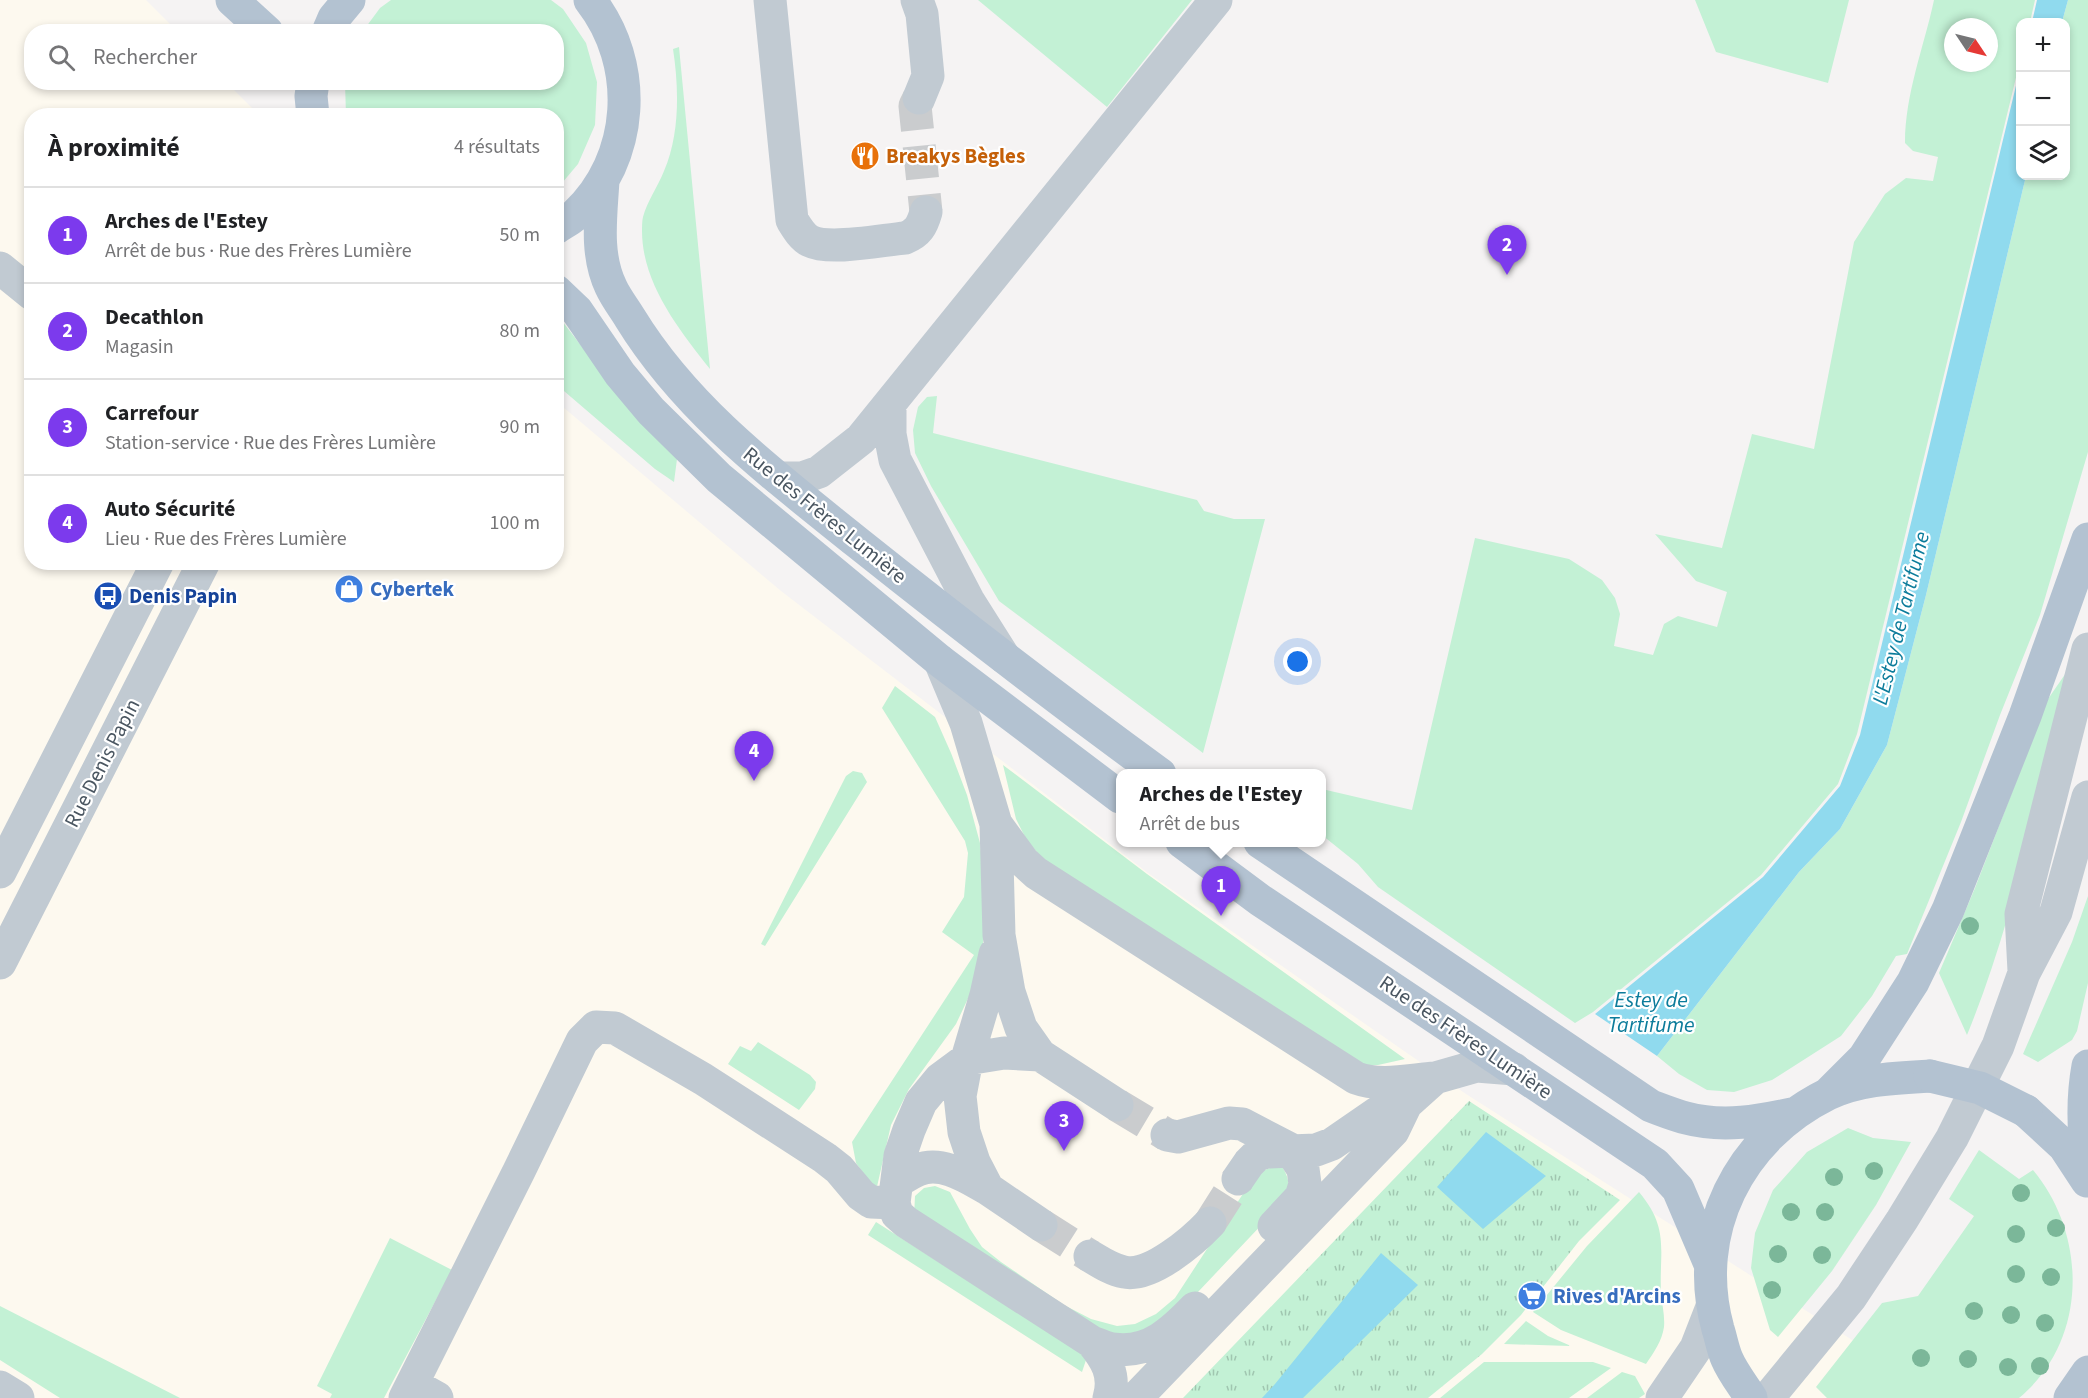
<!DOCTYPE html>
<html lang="fr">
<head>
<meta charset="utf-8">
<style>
	body { margin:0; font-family:"Source Sans 3",sans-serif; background:#f2f2f2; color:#202124 }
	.controls { position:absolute; right:18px; top:18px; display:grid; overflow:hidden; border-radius:12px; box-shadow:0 3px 9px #0003 }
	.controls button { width:54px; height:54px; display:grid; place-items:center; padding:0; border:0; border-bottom:2px solid #e0e0e0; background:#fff; color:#202124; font:30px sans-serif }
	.compass { position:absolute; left:1944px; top:18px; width:54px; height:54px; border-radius:50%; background:#fff; box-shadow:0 3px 9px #0003; rotate:125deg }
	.you { position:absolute; left:1298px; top:662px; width:21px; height:21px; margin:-15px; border:4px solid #fff; border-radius:50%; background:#1a73e8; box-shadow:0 0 0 9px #1a73e833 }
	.badge { display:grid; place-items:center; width:39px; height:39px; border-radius:50%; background:#7c3aed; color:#fff; font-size:20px; font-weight:700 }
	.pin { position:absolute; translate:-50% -50px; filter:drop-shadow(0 2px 3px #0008) }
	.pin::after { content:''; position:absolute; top:32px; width:21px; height:18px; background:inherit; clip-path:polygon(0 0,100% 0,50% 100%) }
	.popup { position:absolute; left:1116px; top:769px; width:210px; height:78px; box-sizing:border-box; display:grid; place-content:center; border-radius:12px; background:#fff; filter:drop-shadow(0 2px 4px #0005); font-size:20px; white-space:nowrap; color:#757577 }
	.popup b { font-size:22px; color:#202124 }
	.popup::after { content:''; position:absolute; left:50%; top:100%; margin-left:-12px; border:12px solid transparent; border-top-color:#fff }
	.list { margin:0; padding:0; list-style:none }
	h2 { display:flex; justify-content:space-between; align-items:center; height:78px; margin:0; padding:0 24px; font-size:26px }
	h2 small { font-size:20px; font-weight:400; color:#757577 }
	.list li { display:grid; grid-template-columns:39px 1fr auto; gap:18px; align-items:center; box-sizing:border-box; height:96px; padding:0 24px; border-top:2px solid #e0e0e0 }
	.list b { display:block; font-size:22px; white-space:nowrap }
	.list p { margin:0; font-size:20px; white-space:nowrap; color:#757577 }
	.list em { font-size:20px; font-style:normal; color:#757577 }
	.icon { flex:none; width:33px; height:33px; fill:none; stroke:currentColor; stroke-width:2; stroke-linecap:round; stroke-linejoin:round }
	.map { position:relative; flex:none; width:2088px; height:1398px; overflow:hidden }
	.search { position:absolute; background:#fff; box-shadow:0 3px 9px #0003; left:24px; top:24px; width:540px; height:66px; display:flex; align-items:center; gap:15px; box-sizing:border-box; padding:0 21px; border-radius:24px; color:#757577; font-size:22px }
	.panel { position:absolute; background:#fff; box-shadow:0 3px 9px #0003; left:24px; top:108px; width:540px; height:462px; border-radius:24px }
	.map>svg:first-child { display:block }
	.commercial { fill:#fdf9ef }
	.grass { fill:#c3f1d5; fill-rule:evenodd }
	.park { fill:url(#park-tufts) }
	.water { fill:#90daee }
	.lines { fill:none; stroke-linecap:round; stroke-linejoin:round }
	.minor-tunnel { stroke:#caccce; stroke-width:33; stroke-dasharray:33 16; stroke-linecap:butt }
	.minor { stroke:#c1cad2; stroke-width:33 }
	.major { stroke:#b3c2d1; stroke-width:33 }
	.major-bridge { stroke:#b3c2d1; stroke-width:33 }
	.tree { fill:#7bb799 }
	.labels { text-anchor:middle; stroke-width:4.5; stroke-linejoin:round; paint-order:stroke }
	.food-label { font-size:21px; font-weight:bold; fill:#c56008; stroke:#fff; text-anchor:start }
	.street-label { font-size:21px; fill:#4a5661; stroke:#fff }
	.shop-label { font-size:21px; font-weight:bold; fill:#366cbe; stroke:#fff; text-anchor:start }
	.transit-label { font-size:21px; font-weight:bold; fill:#164399; stroke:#fff; text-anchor:start }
	.water-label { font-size:22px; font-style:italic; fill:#0c7c9b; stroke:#fff }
</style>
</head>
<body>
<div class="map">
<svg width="2088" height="1398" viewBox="0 0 2088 1398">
	<defs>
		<pattern id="park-tufts" width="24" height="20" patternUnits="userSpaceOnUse" patternTransform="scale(1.5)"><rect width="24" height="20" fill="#c3f1d5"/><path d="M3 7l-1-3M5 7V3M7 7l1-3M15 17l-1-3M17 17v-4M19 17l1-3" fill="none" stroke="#a0c6b0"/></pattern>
	</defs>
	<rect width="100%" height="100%" fill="#f5f3f3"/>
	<!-- commercial -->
	<path class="commercial" d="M0 0H146L177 31 32 32V82L227 83 259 115 32 116V562H556L557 402 781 591 1148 873 1466 1094 1943 1398H0Z"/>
	<!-- grass -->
	<path class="grass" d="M391 0H551L563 9 586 43 597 82 595 125 578 164 557 189 556 116 346 115 345 83 556 82V32L363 31 380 8Z
		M978 0H1192L1107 107Z
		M1695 0H1849L1828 83 1716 52Z
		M1934 0H2035L2030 22H2020V61L1857 734 1838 784 1761 875 1593 1012 1575 1023 1378 887 1358 864 1322 835V789L1412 810 1475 538 1569 559 1602 580 1615 598 1620 614 1614 646 1653 655 1664 624 1678 616 1717 627 1727 592 1696 581 1655 534 1722 548 1752 434 1814 449 1854 242 1885 194 1906 178 1933 181 1938 157 1913 151 1905 143C1905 94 1924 47 1934 0ZM1953 27H1989V63H1953Z
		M2068 0H2088V452L2040 615 2000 715 1961 822 1907 954 1896 956 1872 996 1841 1036 1772 1080 1734 1092 1707 1090 1679 1074 1657 1056 1799 872 1840 829 1887 745 1926 595 2026 176H2066V22H2062Z
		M679 47 710 369C679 330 642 283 642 231 642 227 642 221 643 217 647 202 658 186 664 171 680 134 679 88 673 49Z
		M562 321 614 388 677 459 674 482 655 469 557 385V326Z
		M937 396 933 433 1197 500 1204 511 1234 519H1265L1203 753 999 601 931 486 915 453 913 430 918 407 927 397Z
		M2068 670C2039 792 2015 918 1967 1035L1939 973 1975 888 2048 699Z
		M895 686 935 717 951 753 967 795 980 843 985 891 983 946 973 988 956 1024 909 1089 891 1125 876 1191 856 1163 852 1142 974 955 942 932 964 897 968 853 965 841 882 708Z
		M1003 765 1147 874 1405 1059 1378 1065H1359L1046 862 1027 841 1016 819Z
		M853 771 862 773 867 782 765 946 761 944 846 776Z
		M2088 896V983L2077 1031 2072 1040 2038 1062 2023 1054 2072 942Z
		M758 1042 810 1075 816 1082 815 1089 799 1110 728 1064 740 1046 751 1051Z
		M1848 1128 1873 1138 1911 1142 1876 1205 1832 1271 1778 1337 1770 1330 1751 1268 1755 1233 1773 1190 1807 1152Z
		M1979 1150 2019 1179 2033 1170C2088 1236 2088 1341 2019 1398H1827L1816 1387 1882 1303 1918 1296 1974 1216 1949 1199Z
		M1275 1166 1283 1168C1290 1180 1290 1188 1285 1200L1180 1311 1138 1339 1101 1333 914 1217 915 1196 924 1188 935 1186 950 1192 970 1229 982 1247 1001 1262 1064 1305 1091 1319 1117 1326 1135 1324 1156 1314 1175 1298 1252 1180 1259 1172Z
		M1639 1192C1670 1229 1659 1250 1661 1294 1662 1304 1665 1316 1664 1327 1662 1341 1654 1352 1646 1364L1561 1330 1533 1312 1587 1246Z
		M876 1222 1087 1357 1082 1372 868 1235Z
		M390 1238 452 1270 384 1398H330L332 1394 317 1386Z
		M0 1306 180 1398H60L0 1360Z
		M1526 1321 1548 1336 1571 1346 1504 1344Z
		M1484 1362H1593L1611 1368 1569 1398H1440Z
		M1622 1372 1635 1376 1645 1394 1639 1398H1587Z"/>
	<!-- park -->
	<path class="park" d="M1469 1101 1620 1200 1579 1241 1521 1315 1482 1354 1428 1398H1183Z"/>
	<!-- water -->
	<path class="water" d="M2037 0H2068L2062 22H2032Z
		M2020 69V176H2026L1926 595 1887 745 1840 829 1799 872 1657 1056 1595 1014 1763 877 1840 786 1860 735Z
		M1486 1132 1546 1176 1483 1229 1437 1187Z
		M1381 1253 1418 1285 1303 1398H1262L1275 1384Z"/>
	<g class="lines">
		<!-- minor-tunnel -->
		<path class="minor-tunnel" d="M919 98 915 106 926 212
			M1117 1105 1167 1135
			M1210 1223 1238 1179
			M1041 1225 1090 1256"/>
		<!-- minor -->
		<path class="minor" d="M770 0 792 220C797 228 802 237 810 241 830 251 882 240 905 238 918 233 922 226 926 212
			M917 0 922 14 928 76 919 98
			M0 268 32 294
			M890 405V434L895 460 968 600 1004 657
			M778 478H802L819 472 861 439 1216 0
			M940 661 966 723 996 824 999 935 1009 992 1021 1028 1040 1055 1117 1105
			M996 824 1023 861 1036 873 1356 1078C1380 1087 1409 1080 1435 1078
			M0 872 158 562
			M995 954 986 995 967 1059 960 1096 964 1132 974 1162 988 1189 1041 1225
			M0 963 204 562
			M2024 971 2021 914 2088 649
			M1040 1055 1004 1053 967 1059 940 1079 921 1102 909 1130 900 1156 894 1203 897 1214 906 1222 1092 1342C1106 1359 1116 1375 1109 1398
			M1167 1135 1178 1137 1229 1123 1242 1124 1290 1149 1303 1169 1305 1184 1301 1197 1274 1226
			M1238 1179 1249 1163 1257 1155 1267 1152 1316 1150 1332 1144 1377 1113 1406 1104
			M897 1182C904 1178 910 1173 918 1170 942 1160 968 1178 988 1189
			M1090 1256C1100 1262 1112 1270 1124 1272 1150 1278 1193 1241 1210 1223
			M1092 1342C1099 1344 1107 1349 1114 1349 1149 1354 1173 1331 1195 1308
			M412 1384 437 1398
			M0 1387 18 1398
			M405 1398 519 1171 582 1041 596 1027 615 1028 703 1079 825 1158 839 1169 861 1195 871 1202 894 1203
			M1136 1398 1393 1131 1406 1104 1435 1078 1477 1066 1514 1069
			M1662 1398 1696 1348 1712 1307
			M1768 1398 1851 1297 1902 1220 1952 1138 1998 1046 2024 973 2056 912 2088 797"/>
		<!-- major -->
		<path class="major" d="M232 0 267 32
			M328 32 334 18 349 0
			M313 116 311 96 313 82
			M603 180C601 216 595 254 611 287 616 298 624 308 630 318 687 411 775 476 858 543 957 622 1057 699 1160 774
			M556 228C563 223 570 220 575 215 635 159 640 64 590 0
			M556 291 577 311 620 374 651 411 719 478 940 661 1120 797
			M1182 842 1260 900 1655 1164 1678 1189 1710 1264
			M1260 842 1651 1106C1662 1110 1674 1115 1686 1118 1723 1128 1760 1121 1796 1113
			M2088 1066C2082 1099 2083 1131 2088 1164
			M1829 1093 1864 1058 1913 982 1948 910 2025 716 2088 539
			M2026 1111 2064 1146 2087 1181
			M1751 1398C1743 1385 1733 1373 1727 1359 1723 1350 1721 1338 1718 1329 1691 1232 1739 1138 1828 1094 1859 1079 1895 1078 1930 1076
			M2070 1398 2088 1372"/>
		<!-- major-bridge -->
		<path class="major-bridge" d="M1930 1076 1980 1088 2026 1111"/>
	</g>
	<!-- trees -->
	<g class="tree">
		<circle cx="1970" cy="926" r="9"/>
		<circle cx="1874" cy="1171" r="9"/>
		<circle cx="1834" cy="1177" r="9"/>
		<circle cx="2021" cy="1193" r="9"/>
		<circle cx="1791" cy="1212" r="9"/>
		<circle cx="1825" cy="1212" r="9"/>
		<circle cx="2056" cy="1228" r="9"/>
		<circle cx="2016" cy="1234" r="9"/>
		<circle cx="1778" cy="1254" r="9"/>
		<circle cx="1822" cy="1255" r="9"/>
		<circle cx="2016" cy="1274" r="9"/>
		<circle cx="2051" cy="1277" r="9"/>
		<circle cx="1772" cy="1290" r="9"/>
		<circle cx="1974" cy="1311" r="9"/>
		<circle cx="2011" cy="1315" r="9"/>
		<circle cx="2045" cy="1323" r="9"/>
		<circle cx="1921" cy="1358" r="9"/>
		<circle cx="1968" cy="1359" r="9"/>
		<circle cx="2040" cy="1366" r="9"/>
		<circle cx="2008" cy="1367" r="9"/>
	</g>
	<!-- icons -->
	<defs>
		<g id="restaurant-disc" transform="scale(1.5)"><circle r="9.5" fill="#e8710a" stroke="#fff"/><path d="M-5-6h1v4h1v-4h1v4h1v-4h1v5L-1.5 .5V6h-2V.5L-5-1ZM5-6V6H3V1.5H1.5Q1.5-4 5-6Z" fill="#fff"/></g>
		<g id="shop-disc" transform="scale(1.5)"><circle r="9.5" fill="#3f7fe0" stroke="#fff"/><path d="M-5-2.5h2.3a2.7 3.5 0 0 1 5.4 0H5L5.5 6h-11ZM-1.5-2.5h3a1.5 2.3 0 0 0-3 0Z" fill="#fff"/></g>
		<g id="bus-disc" transform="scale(1.5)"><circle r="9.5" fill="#1a4fb4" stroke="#fff"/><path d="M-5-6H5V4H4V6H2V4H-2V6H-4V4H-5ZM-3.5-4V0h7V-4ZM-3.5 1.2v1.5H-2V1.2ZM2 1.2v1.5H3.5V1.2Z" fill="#fff"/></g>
		<g id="supermarket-disc" transform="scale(1.5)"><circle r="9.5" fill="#3f7fe0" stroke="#fff"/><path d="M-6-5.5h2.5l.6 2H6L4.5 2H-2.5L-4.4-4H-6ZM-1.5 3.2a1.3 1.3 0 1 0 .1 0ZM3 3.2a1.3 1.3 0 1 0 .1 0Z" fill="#fff"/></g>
	</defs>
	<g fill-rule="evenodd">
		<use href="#restaurant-disc" x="865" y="156"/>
		<use href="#shop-disc" x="349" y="589"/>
		<use href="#bus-disc" x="108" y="596"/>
		<use href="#supermarket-disc" x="1532" y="1296"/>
	</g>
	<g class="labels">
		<!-- food labels -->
		<g class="food-label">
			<text x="886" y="163">Breakys Bègles</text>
		</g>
		<!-- street labels -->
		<g class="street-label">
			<text transform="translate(825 515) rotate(39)" y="7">Rue des Frères Lumière</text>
			<text transform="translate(102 763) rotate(-63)" y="7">Rue Denis Papin</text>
			<text transform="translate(1466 1037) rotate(34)" y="7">Rue des Frères Lumière</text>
		</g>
		<!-- shop labels -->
		<g class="shop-label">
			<text x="370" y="596">Cybertek</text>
			<text x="1553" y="1303">Rives d'Arcins</text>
		</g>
		<!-- transit labels -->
		<g class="transit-label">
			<text x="129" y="603">Denis Papin</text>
		</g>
		<!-- water labels -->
		<g class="water-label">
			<text transform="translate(1900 618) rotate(-76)" y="8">L'Estey de Tartifume</text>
			<text x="1651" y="1007">Estey de<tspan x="1651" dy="25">Tartifume</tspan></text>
		</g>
	</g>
</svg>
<div class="controls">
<button>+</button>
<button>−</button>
<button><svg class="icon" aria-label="layers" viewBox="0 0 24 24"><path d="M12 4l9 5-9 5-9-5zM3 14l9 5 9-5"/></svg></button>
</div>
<svg class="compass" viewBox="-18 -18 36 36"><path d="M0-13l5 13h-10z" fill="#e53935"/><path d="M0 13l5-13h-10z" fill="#757577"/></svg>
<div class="you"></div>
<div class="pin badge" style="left:1221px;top:916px">1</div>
<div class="popup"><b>Arches de l'Estey</b>Arrêt de bus</div>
<div class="pin badge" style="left:1507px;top:275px">2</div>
<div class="pin badge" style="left:1064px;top:1151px">3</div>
<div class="pin badge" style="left:754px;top:781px">4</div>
<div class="search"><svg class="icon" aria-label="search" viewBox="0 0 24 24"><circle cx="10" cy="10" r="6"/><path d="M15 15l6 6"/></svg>Rechercher</div>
<section class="panel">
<h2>À proximité<small>4 résultats</small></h2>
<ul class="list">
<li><span class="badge">1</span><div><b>Arches de l'Estey</b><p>Arrêt de bus · Rue des Frères Lumière</p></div><em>50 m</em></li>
<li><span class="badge">2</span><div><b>Decathlon</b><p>Magasin</p></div><em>80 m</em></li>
<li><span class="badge">3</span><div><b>Carrefour</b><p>Station-service · Rue des Frères Lumière</p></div><em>90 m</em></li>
<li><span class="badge">4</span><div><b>Auto Sécurité</b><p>Lieu · Rue des Frères Lumière</p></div><em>100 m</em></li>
</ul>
</section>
</div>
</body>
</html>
